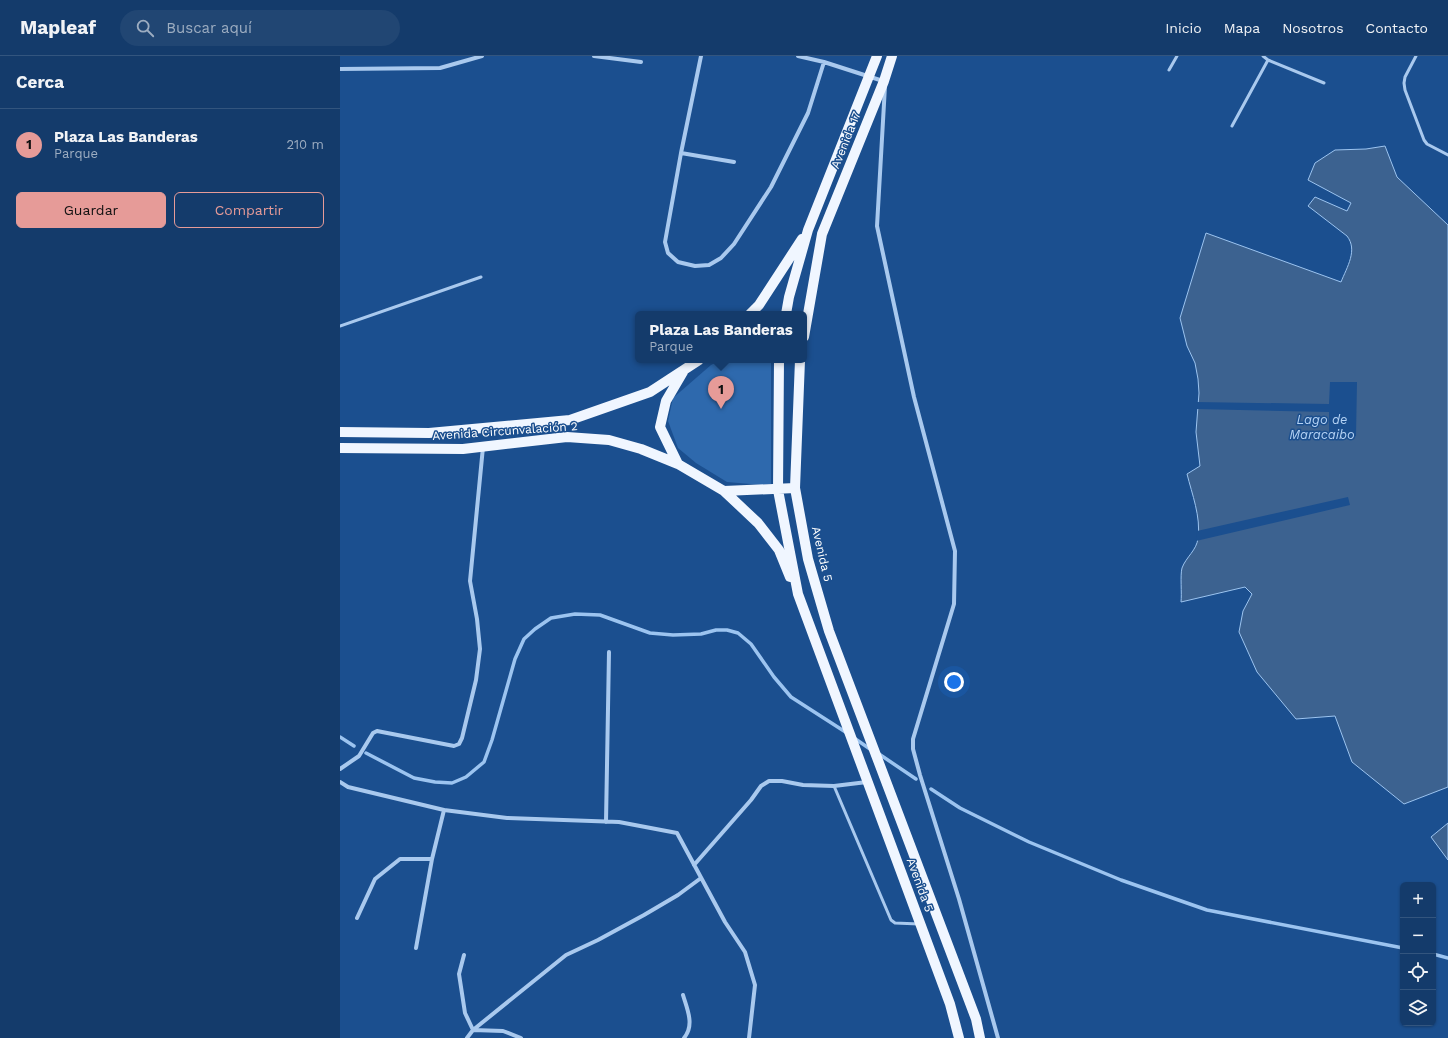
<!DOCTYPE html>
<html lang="es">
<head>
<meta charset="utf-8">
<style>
	body { margin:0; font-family:"Work Sans",sans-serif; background:#214673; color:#f1f3f6 }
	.controls { position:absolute; right:12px; bottom:12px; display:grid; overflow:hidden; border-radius:6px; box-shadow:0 1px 3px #0004 }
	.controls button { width:36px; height:36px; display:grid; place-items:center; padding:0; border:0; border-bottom:1px solid #33557e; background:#143b6b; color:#f1f3f6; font:20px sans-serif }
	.you { position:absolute; left:614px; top:626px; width:14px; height:14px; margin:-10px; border:3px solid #fff; border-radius:50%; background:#1a73e8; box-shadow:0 0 0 6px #1a73e833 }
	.badge { display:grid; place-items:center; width:26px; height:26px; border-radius:50%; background:#e69b98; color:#111; font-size:13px; font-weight:700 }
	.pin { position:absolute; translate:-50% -33px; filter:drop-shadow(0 1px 2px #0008) }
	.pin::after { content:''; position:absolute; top:21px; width:14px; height:12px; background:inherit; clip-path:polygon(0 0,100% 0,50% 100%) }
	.popup { position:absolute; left:295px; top:255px; width:172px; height:52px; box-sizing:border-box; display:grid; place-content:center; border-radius:6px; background:#143b6b; filter:drop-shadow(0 1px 3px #0005); font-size:13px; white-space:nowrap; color:#9dadc1 }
	.popup b { font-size:15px; color:#f1f3f6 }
	.popup::after { content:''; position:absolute; left:50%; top:100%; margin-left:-8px; border:8px solid transparent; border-top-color:#143b6b }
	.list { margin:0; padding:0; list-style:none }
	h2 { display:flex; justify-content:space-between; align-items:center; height:52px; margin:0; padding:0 16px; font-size:17px }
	h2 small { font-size:13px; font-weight:400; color:#9dadc1 }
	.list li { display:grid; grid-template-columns:26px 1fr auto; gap:12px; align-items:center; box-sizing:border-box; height:72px; padding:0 16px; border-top:1px solid #33557e }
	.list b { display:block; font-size:15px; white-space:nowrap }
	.list p { margin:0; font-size:13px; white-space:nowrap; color:#9dadc1 }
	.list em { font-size:13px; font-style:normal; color:#9dadc1 }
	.actions { display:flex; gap:8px; padding:12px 16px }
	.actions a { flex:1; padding:9px 0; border:1px solid #e69b98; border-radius:6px; text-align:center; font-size:14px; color:#e69b98 }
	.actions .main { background:#e69b98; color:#111 }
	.icon { flex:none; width:22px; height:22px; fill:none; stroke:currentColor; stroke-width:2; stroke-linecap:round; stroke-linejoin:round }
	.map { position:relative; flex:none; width:1108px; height:982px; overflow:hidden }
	header { display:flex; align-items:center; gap:24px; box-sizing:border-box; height:56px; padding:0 20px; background:#143b6b; border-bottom:1px solid #33557e }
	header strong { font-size:19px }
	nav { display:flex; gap:22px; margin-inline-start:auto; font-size:14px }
	.search { width:280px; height:36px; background:#214673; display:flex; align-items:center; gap:10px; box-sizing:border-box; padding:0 14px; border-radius:22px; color:#9dadc1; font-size:15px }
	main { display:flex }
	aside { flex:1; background:#143b6b }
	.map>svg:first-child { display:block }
	.green { fill:#2e69ad }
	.water { fill:#3c6290; stroke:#9cc4f0 }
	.pier { fill:#1b4f8f }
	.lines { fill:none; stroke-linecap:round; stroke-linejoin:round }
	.stream { stroke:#9cc4f0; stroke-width:3.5 }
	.lane { stroke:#a9c9ee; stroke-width:3 }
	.street { stroke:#a9c9ee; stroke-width:4 }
	.primary { stroke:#f0f6ff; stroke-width:10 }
	.labels { text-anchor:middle; stroke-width:3; stroke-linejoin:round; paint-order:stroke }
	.street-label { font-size:12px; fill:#fff; stroke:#1b4f8f }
	.water-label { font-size:13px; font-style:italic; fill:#b5d3f5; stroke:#1b4f8f }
</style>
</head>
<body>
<header>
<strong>Mapleaf</strong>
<div class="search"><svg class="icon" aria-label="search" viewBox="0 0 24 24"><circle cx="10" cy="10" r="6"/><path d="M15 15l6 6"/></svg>Buscar aquí</div>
<nav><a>Inicio</a><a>Mapa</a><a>Nosotros</a><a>Contacto</a></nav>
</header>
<main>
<aside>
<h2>Cerca<small></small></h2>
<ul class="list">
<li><span class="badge">1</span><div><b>Plaza Las Banderas</b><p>Parque</p></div><em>210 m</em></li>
</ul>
<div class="actions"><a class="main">Guardar</a><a>Compartir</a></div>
</aside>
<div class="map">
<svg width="1108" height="982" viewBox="0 0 1108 982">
	<rect width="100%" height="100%" fill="#1b4f8f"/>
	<!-- green -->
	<path class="green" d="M381 304H428L431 306V428L422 429 387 426 356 407 338 392 328 365 333 342 371 309Z"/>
	<!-- water -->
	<path class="water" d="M1045 90 1057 121 1108 169V731L1064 748 1012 706 995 660 956 663 917 616 899 576 903 555 912 538 905 531 841 546C842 538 840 519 842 512 846 501 857 494 858 482 861 461 852 438 847 418L860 410 856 376 859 337 858 323 855 307 847 290 840 262 866 177 1001 226C1007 211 1018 194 1007 180L968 150 975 141 1007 155 1011 147 968 124 975 107 995 94 1026 93Z
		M1108 767V804L1091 781Z"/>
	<!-- pier -->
	<path class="pier" d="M990 326H1017L1016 380 989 379V356L856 353V346L989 348Z
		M1008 441 1010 449 856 485 857 475Z"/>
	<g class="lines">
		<!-- stream -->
		<path class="stream" d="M0 681 14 690
			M514 682 530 693
			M26 697 74 722 95 726 112 727 126 721 144 706 152 684 175 603 184 583 195 573 211 562 235 558 260 559 310 577 333 579 361 578 376 574H387L398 577 411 588 434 621 451 641 507 677
			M539 698 576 723
			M591 733 620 752 689 786 781 824 867 854 1063 892
			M1093 898 1108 902"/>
		<!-- lane -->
		<path class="lane" d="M923 0 928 4 984 27
			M1076 0 1065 21 1064 27 1065 34 1084 84 1087 88 1108 99
			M829 14 837 0
			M892 70 928 4
			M0 270 141 221
			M494 730 551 864 555 867 579 868"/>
		<!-- street -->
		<path class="street" d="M254 0 301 6
			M361 0 341 97 325 186 328 197 338 206 355 210 369 209 381 202 394 188 431 131 468 57 484 6
			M458 0 484 6 543 25
			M0 13 100 12 142 0
			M545 30 537 170 574 341 615 495 614 548 573 683V693L580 719 619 843 658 982
			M341 97 394 106
			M0 713 19 700 33 677 37 675 114 690 119 688 122 682 136 624 140 593 137 563 130 525 143 391
			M0 726 8 731 104 754 167 762 279 766 337 777 385 866 405 896 415 929 409 982
			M266 766 269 596
			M354 809 411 744 421 730 429 725H442L463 729 494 730 527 726
			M17 862 35 823 60 803H92L104 754
			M76 892 92 803
			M124 899 119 918 125 957 133 974 163 975 181 982
			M343 939C347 953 355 969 344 982
			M127 982 133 974 226 899 258 884 304 859 338 839 361 822"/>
		<!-- primary -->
		<path class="primary" d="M410 258 419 249 462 183
			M446 258 449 241 468 174 537 0
			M464 281 482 178 544 25 552 0
			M439 304 438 434 458 538 610 948 619 982
			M460 304 455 432 468 503 489 575 636 963 640 982
			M0 376 89 377 230 364 310 336 359 304
			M0 392 123 393 227 381 269 384 301 393 338 408 384 435 418 467 439 494 450 521
			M338 408 320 371 326 345 343 316
			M384 435 455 432"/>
	</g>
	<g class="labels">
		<!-- street labels -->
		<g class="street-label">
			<text transform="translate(506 84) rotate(-68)" y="4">Avenida 17</text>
			<text transform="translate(165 375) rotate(-4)" y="4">Avenida Circunvalación 2</text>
			<text transform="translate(482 498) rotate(77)" y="4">Avenida 5</text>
			<text transform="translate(580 829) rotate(70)" y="4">Avenida 5</text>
		</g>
		<!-- water labels -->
		<g class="water-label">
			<text x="982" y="368">Lago de<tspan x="982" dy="15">Maracaibo</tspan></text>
		</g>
	</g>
</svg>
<div class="controls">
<button>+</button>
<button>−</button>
<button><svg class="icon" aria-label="locate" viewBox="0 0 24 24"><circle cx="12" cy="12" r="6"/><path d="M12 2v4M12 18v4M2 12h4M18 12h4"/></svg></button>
<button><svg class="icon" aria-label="layers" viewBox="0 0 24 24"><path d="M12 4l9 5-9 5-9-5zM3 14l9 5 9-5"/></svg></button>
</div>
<div class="you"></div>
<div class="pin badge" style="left:381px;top:353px">1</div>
<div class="popup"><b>Plaza Las Banderas</b>Parque</div>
</div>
</main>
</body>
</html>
